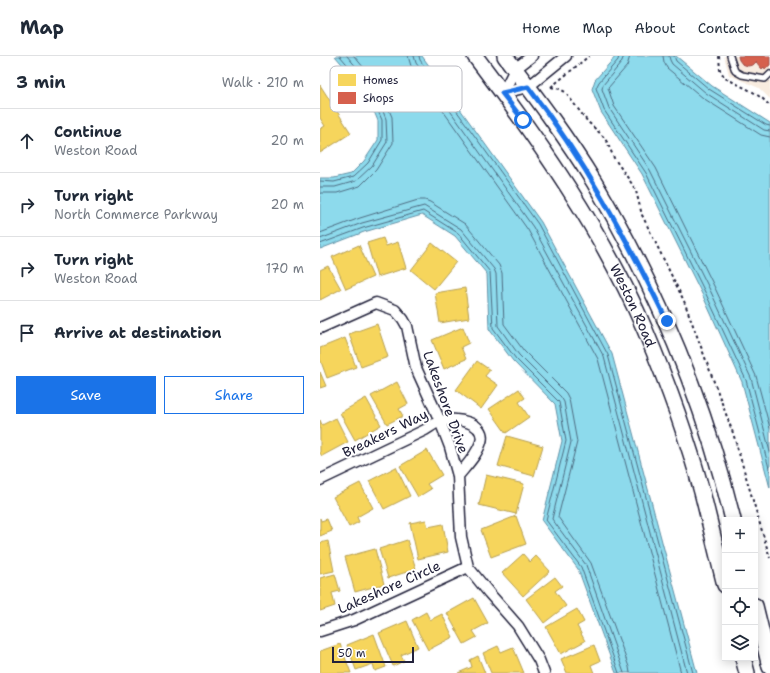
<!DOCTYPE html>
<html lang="en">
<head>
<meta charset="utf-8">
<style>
	body { margin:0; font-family:"Shantell Sans",sans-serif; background:#f2f2f3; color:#1f2937 }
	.controls { position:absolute; right:12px; bottom:12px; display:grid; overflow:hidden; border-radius:0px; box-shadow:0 2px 10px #0003 }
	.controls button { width:36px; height:36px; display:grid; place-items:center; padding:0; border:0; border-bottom:1px solid #e0e1e3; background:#fff; color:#1f2937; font:20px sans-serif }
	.scale { position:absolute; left:12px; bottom:10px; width:82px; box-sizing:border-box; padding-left:4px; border:2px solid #22223b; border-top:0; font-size:11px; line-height:14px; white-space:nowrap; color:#22223b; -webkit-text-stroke:3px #fff; paint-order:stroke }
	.stop { position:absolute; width:12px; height:12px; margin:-9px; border:3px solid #1a73e8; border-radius:50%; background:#fff }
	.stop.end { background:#1a73e8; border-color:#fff; box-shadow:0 1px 4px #0008 }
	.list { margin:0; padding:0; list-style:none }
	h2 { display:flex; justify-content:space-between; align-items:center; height:52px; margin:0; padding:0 16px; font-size:17px }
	h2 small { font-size:13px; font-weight:400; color:#747a83 }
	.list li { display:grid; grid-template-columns:26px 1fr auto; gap:12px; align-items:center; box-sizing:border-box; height:64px; padding:0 16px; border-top:1px solid #e0e1e3 }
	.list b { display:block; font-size:15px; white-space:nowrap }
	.list p { margin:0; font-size:13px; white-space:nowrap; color:#747a83 }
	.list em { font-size:13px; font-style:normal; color:#747a83 }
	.actions { display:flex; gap:8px; padding:12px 16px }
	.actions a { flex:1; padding:9px 0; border:1px solid #1a73e8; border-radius:0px; text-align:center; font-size:14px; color:#1a73e8 }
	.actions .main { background:#1a73e8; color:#fff }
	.icon { flex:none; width:22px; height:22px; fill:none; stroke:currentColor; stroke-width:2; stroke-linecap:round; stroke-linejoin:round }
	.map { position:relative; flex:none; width:450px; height:617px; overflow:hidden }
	header { display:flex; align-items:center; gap:24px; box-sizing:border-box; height:56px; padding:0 20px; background:#fff; border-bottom:1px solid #e0e1e3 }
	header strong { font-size:19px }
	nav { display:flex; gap:22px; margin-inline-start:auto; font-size:14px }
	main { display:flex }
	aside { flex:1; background:#fff }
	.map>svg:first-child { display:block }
	.built { fill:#f8ece0 }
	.water { fill:#8ddaec; stroke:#6290a5 }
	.homes { fill:#f6d55c; stroke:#b69f52 }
	.shops { fill:#d6604d; stroke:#a04d48 }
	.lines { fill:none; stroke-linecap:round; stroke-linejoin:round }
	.shore { stroke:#4d6c82; stroke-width:1 }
	.service-casing { stroke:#22223b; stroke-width:8 }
	.minor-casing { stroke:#22223b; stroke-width:13 }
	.secondary-casing { stroke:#22223b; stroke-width:18 }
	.path { stroke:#22223b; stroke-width:2; stroke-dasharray:3 3; stroke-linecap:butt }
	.service { stroke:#fff; stroke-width:5 }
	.minor { stroke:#fff; stroke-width:10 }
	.secondary { stroke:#fff; stroke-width:15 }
	.route { stroke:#1a73e8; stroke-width:5 }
	.labels { text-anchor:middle; stroke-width:4; stroke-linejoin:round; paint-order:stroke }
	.street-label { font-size:14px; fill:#22223b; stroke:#fff }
	.key { fill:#fff; stroke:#bdbdc4; stroke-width:1 }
	.key-label { font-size:11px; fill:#22223b }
</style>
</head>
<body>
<header>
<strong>Map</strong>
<nav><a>Home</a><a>Map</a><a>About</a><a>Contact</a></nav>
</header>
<main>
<aside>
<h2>3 min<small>Walk · 210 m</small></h2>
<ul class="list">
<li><svg class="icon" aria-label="ahead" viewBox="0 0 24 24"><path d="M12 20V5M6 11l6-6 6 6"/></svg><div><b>Continue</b><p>Weston Road</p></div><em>20 m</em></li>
<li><svg class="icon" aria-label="right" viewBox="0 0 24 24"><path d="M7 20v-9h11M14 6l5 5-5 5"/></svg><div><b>Turn right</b><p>North Commerce Parkway</p></div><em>20 m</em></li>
<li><svg class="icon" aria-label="right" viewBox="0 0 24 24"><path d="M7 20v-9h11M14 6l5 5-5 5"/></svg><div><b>Turn right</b><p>Weston Road</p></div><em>170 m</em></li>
<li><svg class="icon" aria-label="arrive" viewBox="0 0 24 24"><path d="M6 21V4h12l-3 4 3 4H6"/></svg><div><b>Arrive at destination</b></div></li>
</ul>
<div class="actions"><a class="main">Save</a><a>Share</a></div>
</aside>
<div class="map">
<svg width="450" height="617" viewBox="0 0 450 617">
	<rect width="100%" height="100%" fill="#fff"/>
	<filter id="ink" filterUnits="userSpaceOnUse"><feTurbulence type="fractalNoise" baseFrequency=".025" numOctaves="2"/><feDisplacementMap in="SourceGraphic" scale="8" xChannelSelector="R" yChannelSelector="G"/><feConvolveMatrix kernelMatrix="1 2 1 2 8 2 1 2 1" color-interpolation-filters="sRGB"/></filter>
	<g filter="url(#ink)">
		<!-- built -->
		<path class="built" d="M404 0H450V43L439 32 409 19Z"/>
		<!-- water -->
		<path class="water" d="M15 0H102L221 166 292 298 377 617H296L258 513 222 465 242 385 235 348 193 305 169 273 167 218 135 180 102 159 44 176 0 193V122H14L31 118 44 105 58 84V65L46 36Z
			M296 0H356L392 30 450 67V432L422 326 382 238 322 118 281 56 272 33 275 24Z"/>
		<!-- homes -->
		<path class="homes" d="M0 29 31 77 0 97V73L5 70 0 62Z
			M63 182 66 190 78 186 86 212 57 221 47 187Z
			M112 187 136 206 114 233 91 214Z
			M39 189 53 221 26 233 12 201Z
			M8 210 21 233 0 244V214Z
			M145 232 149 262 120 267 115 237Z
			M57 268 68 301 41 311 29 278Z
			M143 271 149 287 141 291 146 303 124 313 112 284Z
			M25 282 36 311 7 322 0 303V292Z
			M157 305 170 314 165 320 178 329 161 353 136 334Z
			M0 316 6 330 0 332Z
			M77 326 88 348 79 353 83 360 67 368 51 340Z
			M199 333 205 342 199 346 209 361 186 377 169 353Z
			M46 342 61 369 35 384 20 357Z
			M16 362 28 386 2 400 0 397V364L2 369Z
			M187 380 223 390 214 420 178 410Z
			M107 394 122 419 107 428 111 433 98 441 80 410Z
			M76 411 90 440 64 453 49 425Z
			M166 419 204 428 196 458 159 449Z
			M40 427 53 452 37 461 39 466 29 471 13 441Z
			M196 460 206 488 171 501 161 474Z
			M0 462 1 465 7 463 12 475 0 480Z
			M106 464 108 471 123 468 128 496 98 503 90 467Z
			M87 484 96 513 68 522 59 493Z
			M8 485 14 515 0 518V487Z
			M55 493 64 528 35 536 25 501Z
			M203 498 210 506 216 500 230 515 203 540 182 517Z
			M15 518 20 535 12 537 15 550 0 555V522Z
			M235 521 242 530 235 535 246 550 224 567 206 543Z
			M154 542 168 567 153 575 157 581 144 588 127 557Z
			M257 553 264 566 257 570 265 585 241 598 226 571Z
			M106 556 110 564 122 558 133 581 108 594 92 564Z
			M87 565 98 591 81 599 84 605 73 610 59 577Z
			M54 578 66 611 55 615 53 608 36 614 27 589Z
			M20 588 31 617H0V595Z
			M274 589 280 605 271 609 274 617H247L241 603Z
			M178 590 181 596 193 591 204 617H171L163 597Z
			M158 600 165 617H138L152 611 150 604Z"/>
		<!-- shops -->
		<path class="shops" d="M418 0H450V9L445 13 444 11 442 13 436 6 433 9 428 10 422 8 419 4Z"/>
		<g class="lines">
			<!-- shore -->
			<path class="shore" d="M88 0 91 10 208 174 278 303 361 617
				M94 0 96 7 213 171 284 301 367 617
				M99 0 100 4 218 168 288 299 373 617
				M299 0 298 4 279 26 276 32 284 54 326 117 385 236 426 324 450 416
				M304 0 301 7 283 29 282 33 289 52 330 114 390 234 431 322 450 396
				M310 0 307 10 288 32 294 50 336 112 395 232 436 320 450 372
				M343 0 344 6 347 12 383 42 441 79 450 81
				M349 0 350 4 352 8 386 37 444 74 450 75
				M354 0 356 5 389 33 446 69 450 70
				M0 125 14 126 33 121 48 107 62 84V64L49 34 20 0
				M0 131H15L36 125 52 110 67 86 66 63 54 32 27 0
				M0 137H17L40 130 56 114 73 87 72 61 59 30 34 0
				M0 177 40 162 98 144H105L110 146 145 168 179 209 182 217 184 268 204 295 246 337 249 343 257 386 238 461 271 507 309 611 310 617
				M0 183 42 167 104 150 141 173 174 213 176 218 178 270 199 299 241 341 244 346 251 386 232 463 266 509 304 617
				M0 188 43 172 103 155 138 177 170 216 173 272 196 303 239 346 246 385 226 464 261 511 299 617"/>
			<!-- service casing -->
			<g class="service-casing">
				<path id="service" d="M410 0 415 15 422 19 445 23 450 18"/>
			</g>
			<!-- minor casing -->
			<g class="minor-casing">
				<path id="minor" d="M183 37 208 31 246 0
					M183 37 195 13 212 0
					M0 272 56 247 75 254 83 263 87 270 96 312 120 365 130 391 138 420 141 481 148 511 169 537 198 570 219 604 224 617
					M0 424 105 374C110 371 116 366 121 365 135 361 167 366 161 386 157 399 146 410 138 420
					M0 575 34 564 148 511"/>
			</g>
			<!-- secondary casing -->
			<g class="secondary-casing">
				<g id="secondary">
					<path id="s1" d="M155 0C220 86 282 174 325 274 347 326 367 380 382 436 390 467 397 498 405 529"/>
					<path d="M185 0C216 41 247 82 274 126 337 232 384 345 413 464"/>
					<path d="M435 550 450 611"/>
					<path d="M423 602 427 617"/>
				</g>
			</g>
			<!-- path -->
			<path class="path" d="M399 0 400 14 405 22 433 36 443 43 450 50
				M231 31 240 33 245 36 268 66 282 79 287 86 294 102 312 128 316 135 322 159 364 245 413 377 450 502
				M231 31 269 0"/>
			<!-- service -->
			<use href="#service" class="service"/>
			<!-- minor -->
			<use href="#minor" class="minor"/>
			<!-- secondary -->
			<use href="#secondary" class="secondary"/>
		</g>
	</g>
	<g class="lines" filter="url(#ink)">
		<!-- route -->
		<path class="route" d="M203 64 182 37 208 31C264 103 307 183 347 265"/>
	</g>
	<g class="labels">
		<!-- street labels -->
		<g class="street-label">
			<text dy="5" stroke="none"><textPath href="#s1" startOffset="296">Weston Road</textPath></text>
			<text transform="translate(126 346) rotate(70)" y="5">Lakeshore Drive</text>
			<text transform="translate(65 377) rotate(-26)" y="5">Breakers Way</text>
			<text transform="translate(69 531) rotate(-24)" y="5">Lakeshore Circle</text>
		</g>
	</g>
	<!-- legend -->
	<rect x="10" y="10" width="132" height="46" rx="6" class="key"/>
	<rect x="18" y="18" width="18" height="12" fill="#f6d55c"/>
	<rect x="18" y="36" width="18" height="12" fill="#d6604d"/>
	<g class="key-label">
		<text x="43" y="28">Homes</text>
		<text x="43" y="46">Shops</text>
	</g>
</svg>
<div class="controls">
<button>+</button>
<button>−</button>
<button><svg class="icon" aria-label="locate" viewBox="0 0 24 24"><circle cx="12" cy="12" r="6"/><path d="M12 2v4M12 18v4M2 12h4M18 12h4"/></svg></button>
<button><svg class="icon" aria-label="layers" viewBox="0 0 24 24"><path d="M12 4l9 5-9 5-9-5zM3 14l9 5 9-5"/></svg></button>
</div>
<div class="scale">50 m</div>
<div class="stop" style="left:203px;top:64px"></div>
<div class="stop end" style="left:347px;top:265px"></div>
</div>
</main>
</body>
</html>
